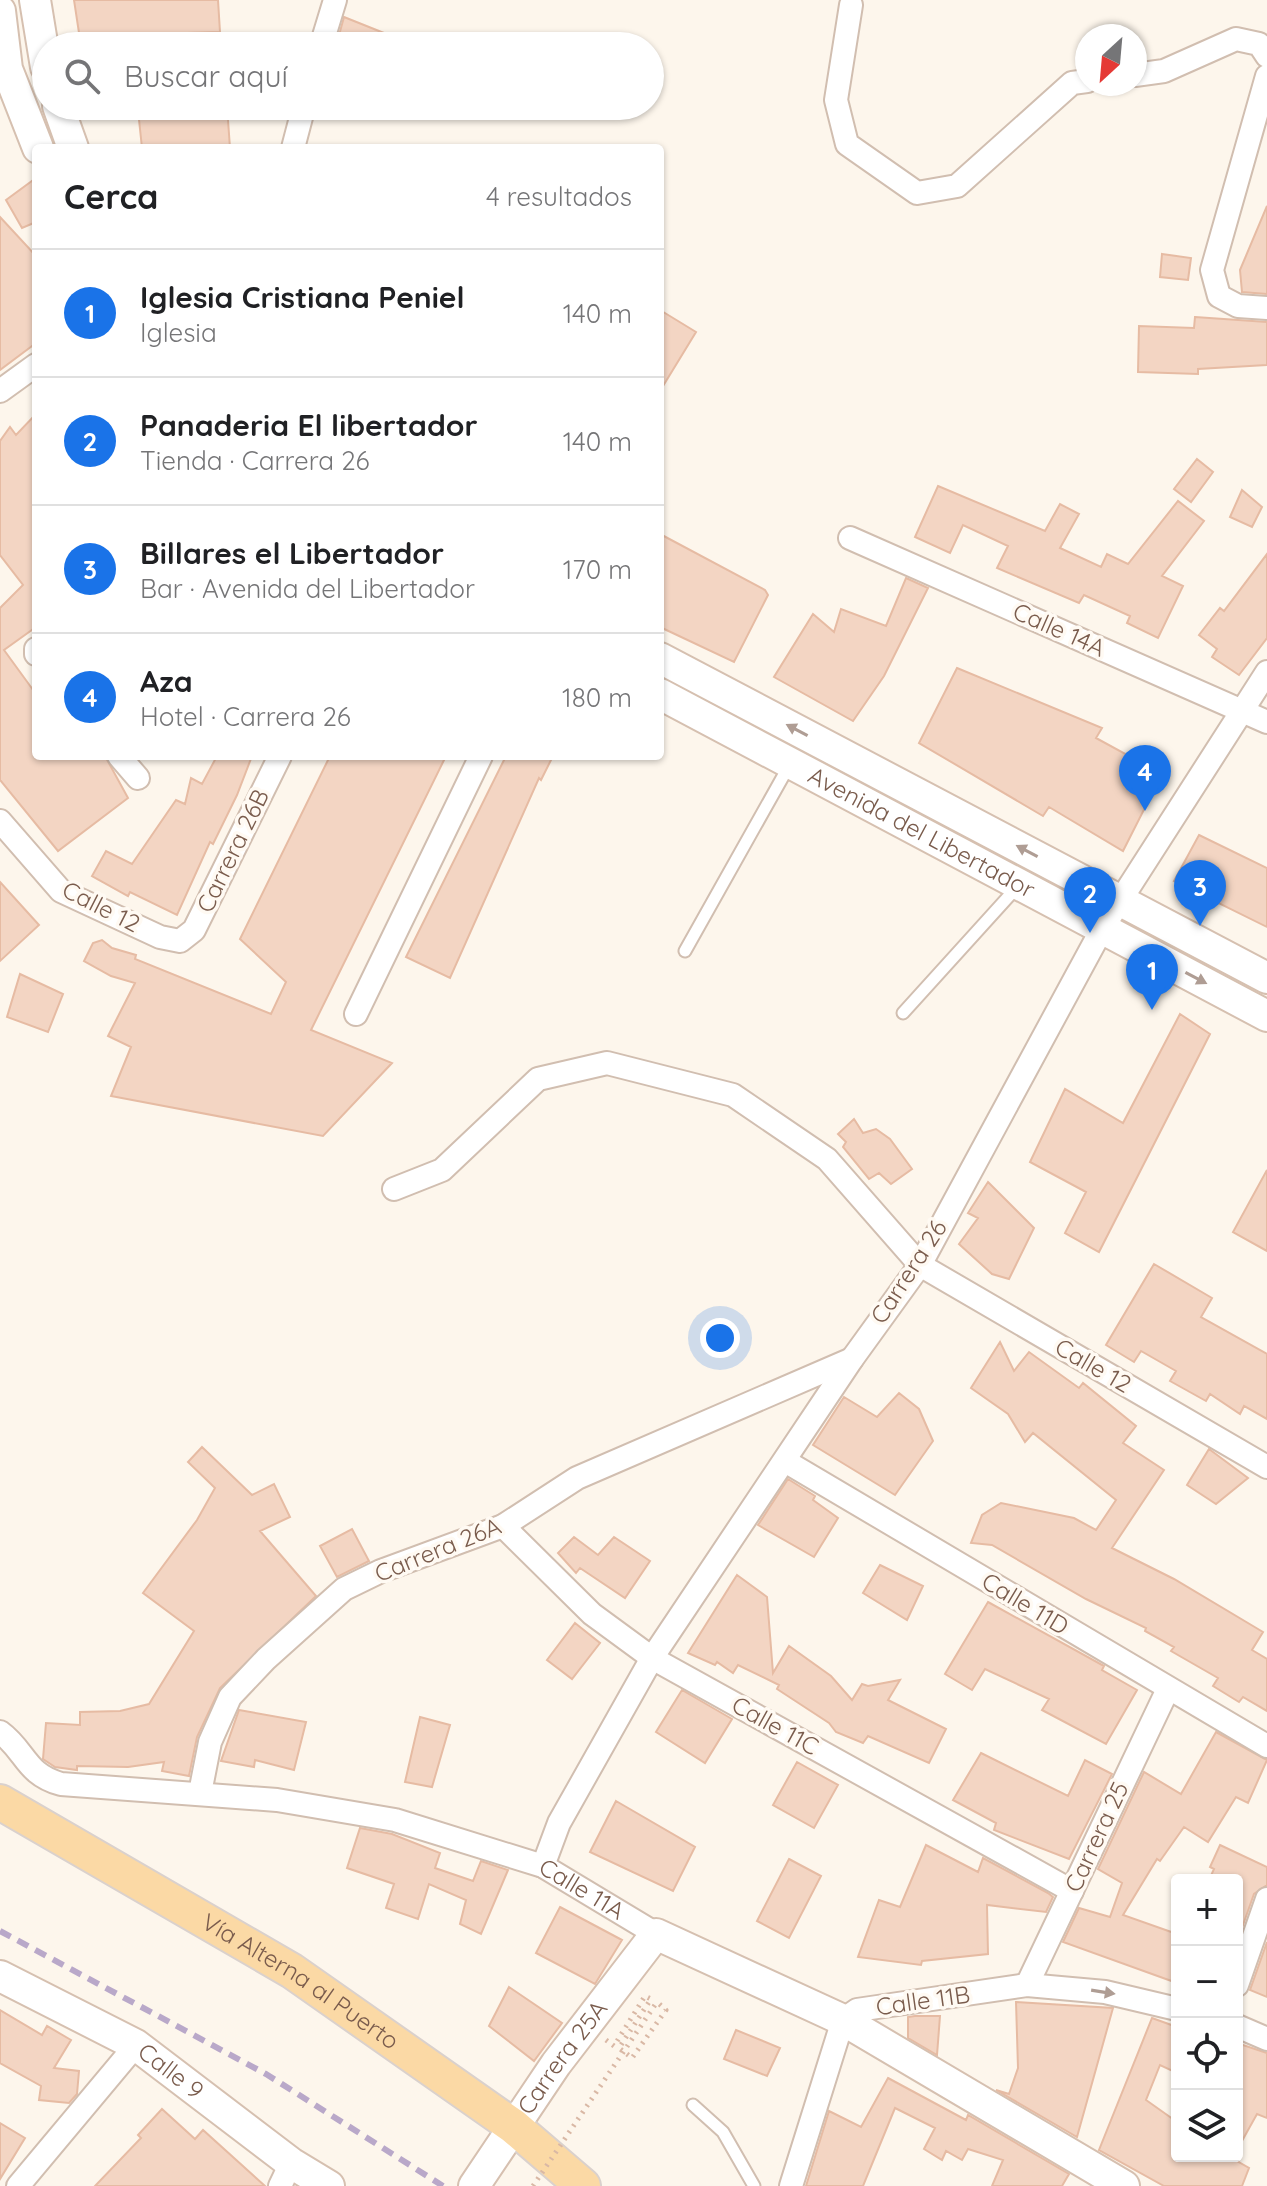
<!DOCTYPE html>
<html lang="es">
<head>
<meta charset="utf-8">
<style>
	body { margin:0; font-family:Quicksand,sans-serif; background:#f6f6f6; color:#202124 }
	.controls { position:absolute; right:24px; bottom:24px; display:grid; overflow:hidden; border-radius:8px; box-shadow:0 2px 6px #0004 }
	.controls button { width:72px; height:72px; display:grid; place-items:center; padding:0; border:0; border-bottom:2px solid #e0e0e0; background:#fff; color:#202124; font:40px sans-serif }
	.compass { position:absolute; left:1075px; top:24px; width:72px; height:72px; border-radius:50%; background:#fff; box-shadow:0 2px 6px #0004; rotate:206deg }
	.you { position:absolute; left:720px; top:1338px; width:28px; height:28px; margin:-20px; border:6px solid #fff; border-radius:50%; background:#1a73e8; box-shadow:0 0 0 12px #1a73e833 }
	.badge { display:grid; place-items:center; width:52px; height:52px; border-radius:50%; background:#1a73e8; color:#fff; font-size:26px; font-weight:700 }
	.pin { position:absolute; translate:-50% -66px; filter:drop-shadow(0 2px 4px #0008) }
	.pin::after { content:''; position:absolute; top:42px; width:28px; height:24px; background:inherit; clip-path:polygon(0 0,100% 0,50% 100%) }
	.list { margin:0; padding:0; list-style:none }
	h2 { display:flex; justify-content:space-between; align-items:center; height:104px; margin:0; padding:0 32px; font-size:34px }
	h2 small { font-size:26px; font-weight:400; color:#757577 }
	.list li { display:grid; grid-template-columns:52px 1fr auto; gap:24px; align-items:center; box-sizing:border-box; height:128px; padding:0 32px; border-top:2px solid #e0e0e0 }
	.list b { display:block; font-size:30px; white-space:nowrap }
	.list p { margin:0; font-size:26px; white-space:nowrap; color:#757577 }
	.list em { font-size:26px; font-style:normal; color:#757577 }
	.icon { flex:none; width:44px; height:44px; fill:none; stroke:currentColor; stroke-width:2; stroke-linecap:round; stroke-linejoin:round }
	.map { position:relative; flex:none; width:1267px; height:2186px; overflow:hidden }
	.search { position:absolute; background:#fff; box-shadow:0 2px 6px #0004; left:32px; top:32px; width:632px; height:88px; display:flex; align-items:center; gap:20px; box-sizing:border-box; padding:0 28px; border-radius:44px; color:#757577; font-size:30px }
	.panel { position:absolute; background:#fff; box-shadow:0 2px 6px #0004; left:32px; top:144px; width:632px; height:616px; border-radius:8px }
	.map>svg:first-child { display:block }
	.building { fill:#f3d5c3; stroke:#e6bba3; stroke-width:2 }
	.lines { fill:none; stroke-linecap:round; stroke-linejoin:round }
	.lane-casing { stroke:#d1beb0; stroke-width:15 }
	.street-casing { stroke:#d1beb0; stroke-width:26 }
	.secondary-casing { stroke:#d6c0b0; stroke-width:34 }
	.primary-casing { stroke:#dad1cd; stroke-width:38 }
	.path { stroke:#d9b8a5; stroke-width:5; stroke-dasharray:2 6; stroke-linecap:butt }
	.lane { stroke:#fff; stroke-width:11 }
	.street { stroke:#fff; stroke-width:22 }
	.secondary { stroke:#fff; stroke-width:30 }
	.primary { stroke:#fbd9a5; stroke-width:34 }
	.rail { stroke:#b9a8c9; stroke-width:6; stroke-dasharray:12 8; stroke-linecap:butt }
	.path-bridge { stroke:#d9b8a5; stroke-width:5; stroke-dasharray:2 6; stroke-linecap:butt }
	.oneway { fill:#af9d94 }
	.labels { text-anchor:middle; stroke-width:7; stroke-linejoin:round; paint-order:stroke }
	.street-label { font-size:24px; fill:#7a5c4d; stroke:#fffaf3 }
</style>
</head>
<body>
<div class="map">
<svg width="1267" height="2186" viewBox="0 0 1267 2186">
	<rect width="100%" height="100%" fill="#fdf6ec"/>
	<!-- building -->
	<path class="building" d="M74 0H218L220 32 122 35 123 46H81Z
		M344 17 414 45V46H336Z
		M227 106 230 148H142L138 110Z
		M36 178V222L22 228 6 200Z
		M1267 206V294L1242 292 1240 270Z
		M0 217 36 256V343L0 370Z
		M1162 254 1191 258 1188 280 1160 277Z
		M660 310 696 332 660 391Z
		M1195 317 1267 322V365L1198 369V374L1138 372 1139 326 1194 328Z
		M36 414V627L4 650 36 694V756H105L128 798 58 851 0 780V608L23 585 0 555V441L10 427 16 435Z
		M1197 459 1213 472 1191 502 1174 489Z
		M938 486 1045 531 1060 504 1079 514 1060 548 1101 567 1107 554 1128 564 1178 501 1204 521 1162 576 1183 586 1158 638 1127 623 1130 616 1084 595 1079 603 997 568 1008 546 963 525 950 553 915 537Z
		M1242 490 1262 507 1252 527 1230 517Z
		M660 534 765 590 768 595 734 662 660 627Z
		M1267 554V638L1239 675 1212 657 1217 649 1199 635 1220 608 1224 611Z
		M906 578 928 588 884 676 853 721 774 677 813 614 834 632 841 609 886 626Z
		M957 668 1102 728 1096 738 1162 774 1123 851 1049 807 1043 816 919 743Z
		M217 756H252L237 795 213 844 210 842 177 915 130 892 128 896 92 876 106 851 132 864 176 800 185 804 191 778 202 784Z
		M330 756H446L311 1030 392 1063 323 1136 111 1096 131 1047 108 1036 135 983 111 976 84 961 93 943 102 940 112 948 136 955 135 959 271 1014 286 982 240 939Z
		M506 756H553L541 780 539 778 450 978 406 957Z
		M1199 835 1267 868V927L1174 881Z
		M0 882 39 925 0 961Z
		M20 974 63 994 48 1032 7 1017Z
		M1180 1014 1210 1034 1099 1252 1065 1233 1086 1192 1030 1162 1065 1089 1123 1123Z
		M854 1119 863 1133 876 1129 890 1139 912 1169 891 1184 879 1173 869 1179 843 1147 846 1142 838 1134Z
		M1267 1170V1251L1233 1232Z
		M988 1182 1034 1228 1009 1279 992 1274 959 1244 978 1218 968 1213Z
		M1154 1264 1212 1298 1201 1317 1267 1354V1419L1244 1406 1240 1414 1210 1394 1206 1401 1170 1381 1176 1371 1141 1351 1134 1362 1106 1345Z
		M1000 1342 1014 1371 1029 1352 1079 1388 1083 1383 1136 1426 1123 1443 1164 1470 1112 1548 1174 1579 1263 1632 1252 1650 1267 1659V1711L1243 1697 1239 1702 1213 1686 1218 1678 1171 1651 1174 1647 1145 1631 1146 1628 1086 1599 992 1545 971 1543 982 1515 1001 1503 1074 1518 1096 1530 1116 1500 1033 1433 1025 1442 1008 1414 971 1388Z
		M899 1393 919 1409 933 1441 895 1495 813 1445 844 1397 877 1417Z
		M202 1447 252 1495 274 1484 290 1517 260 1531 316 1596 220 1688 197 1737 189 1776 162 1771 164 1762 128 1767 77 1766V1770L55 1767 43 1759 46 1723 80 1725V1712L120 1711 149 1704 194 1631 143 1593 197 1520 215 1488 188 1462Z
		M1209 1449 1248 1478 1216 1504 1187 1485Z
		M788 1479 815 1496 813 1500 838 1518 814 1557 758 1525Z
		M352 1529 369 1561 337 1577 320 1546Z
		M574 1537 598 1555 614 1537 650 1561 625 1598 580 1568 576 1573 558 1553Z
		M880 1565 923 1586 907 1620 863 1593Z
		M737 1575 767 1597 773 1673 789 1646 831 1676 852 1700 862 1684 868 1686 900 1680 888 1700 946 1729 929 1763 868 1736 863 1743 836 1732 829 1723 777 1689 779 1685 738 1665 733 1673 717 1662 715 1665 688 1653Z
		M988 1602 1104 1666 1102 1670 1137 1690 1106 1744 1042 1710 1049 1699 985 1669 972 1690 945 1674Z
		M575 1623 600 1643 572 1679 547 1660Z
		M682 1690 732 1719 705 1763 656 1732Z
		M239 1710 306 1722 294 1770 255 1760 254 1767 221 1761Z
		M420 1717 450 1725 432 1787 405 1782Z
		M1216 1732 1267 1760 1248 1803 1236 1797 1208 1842 1184 1827 1160 1861 1157 1859 1123 1915 1177 1934V1983L1063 1942 1079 1908 1110 1917 1122 1883 1098 1869 1144 1772 1181 1794Z
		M981 1753 1068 1796 1085 1760 1112 1774 1069 1859 994 1830 996 1823 953 1800Z
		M797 1762 838 1785 814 1828 773 1805Z
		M616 1801 695 1847 673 1891 590 1852Z
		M360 1828 392 1834 440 1853 435 1868 473 1881 481 1861 508 1870 481 1934 460 1924 466 1900 429 1884 418 1919 386 1908 394 1884 347 1868Z
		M926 1845 978 1872 983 1858 1048 1893 1053 1897 1046 1912 987 1905 988 1954 922 1961 921 1965 858 1957 879 1900 900 1907Z
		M1220 1845 1267 1867V1885L1254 1894 1237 1942V1880H1209L1214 1869 1210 1867Z
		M789 1859 821 1876 789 1938 757 1921Z
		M560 1907 622 1940 595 1984 536 1953Z
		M1267 1942V1997L1250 1990Z
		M509 1987 562 2023 534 2061 489 2026Z
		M1016 2002 1113 2008 1077 2137 996 2090 1009 2094 1018 2068Z
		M0 2010 42 2035 47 2026 71 2040 54 2068 79 2071 77 2094 69 2103 39 2100 41 2086 0 2063Z
		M915 2016H940L937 2055 908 2038V2017Z
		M1152 2018 1177 2027V2073L1160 2065 1146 2100 1177 2122V2156H1228L1249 2168 1242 2186H1164L1099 2150Z
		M736 2030 780 2048 767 2076 724 2059Z
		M1237 2043 1267 2053V2118L1257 2114 1237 2150Z
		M888 2078 966 2120 968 2115 1069 2174 1062 2186H992L1003 2160 968 2149 962 2160 946 2151 942 2160 924 2149 935 2128 895 2108 863 2186H806L829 2111 861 2127Z
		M162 2109 195 2139 203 2130 265 2186H95L141 2138 138 2135Z
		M0 2123 25 2138 0 2179Z"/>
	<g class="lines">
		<!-- lane casing -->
		<g class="lane-casing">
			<path id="lane" d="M685 951 790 764
				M903 1013 1019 885
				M693 2105 723 2132 754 2186"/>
		</g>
		<!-- street casing -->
		<g class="street-casing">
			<g id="street">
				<path d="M851 5 836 100 847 144 917 193 957 186 1072 83 1087 81"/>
				<path d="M321 46 335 0"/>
				<path d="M1135 75 1164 71 1236 39 1259 44 1267 56"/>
				<path d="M1267 76 1212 270 1219 296 1238 306 1267 308"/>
				<path d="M293 148 304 106"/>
				<path d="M0 391 36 365"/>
				<path d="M850 538 1267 722"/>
				<path d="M36 649V654"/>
				<path d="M119 756 138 778"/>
				<path d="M0 821 61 891 160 937 180 941 194 930 280 756"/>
				<path d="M356 1014 481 756"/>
				<path d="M394 1189 442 1170 538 1079 607 1063 733 1095 827 1159 920 1265 1267 1467"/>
				<path d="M785 1461 1267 1746"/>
				<path d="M503 1526 592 1614 652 1658 1072 1891"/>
				<path id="s1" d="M0 1732C26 1751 25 1774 61 1784L277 1800 395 1820 543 1866 656 1934"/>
				<path d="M200 1793 210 1742 230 1697 266 1659 344 1589 381 1571 503 1526 577 1478 852 1359"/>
				<path d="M543 1866 559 1823 652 1658 852 1359 920 1265 1102 929 1267 672"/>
				<path d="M1027 1985 1168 1689"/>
				<path d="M1237 1985 1267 1899"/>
				<path d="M1237 2026 1267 2039"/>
				<path d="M18 2186 136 2045"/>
				<path d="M280 2186 291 2163"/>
				<path d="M791 2186 843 2020 857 2010 1027 1985 1105 1992 1177 2009"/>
			</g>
		</g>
		<!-- secondary casing -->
		<g class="secondary-casing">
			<g id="secondary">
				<path d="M35 0 46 67"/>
				<path d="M0 11 7 69 38 148"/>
				<path d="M58 106 73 148"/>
				<path d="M660 658 1267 978"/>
				<path id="s2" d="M660 694 1267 1016"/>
				<path id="s3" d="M0 1976 136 2045 291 2163 329 2186"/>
				<path id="s4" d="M474 2186 556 2064 656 1934 843 2020 1124 2186"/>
			</g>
		</g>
		<!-- primary casing -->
		<g class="primary-casing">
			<g id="primary">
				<path id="s5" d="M0 1802 292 1971 513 2126 583 2186"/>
			</g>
		</g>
		<!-- path -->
		<path class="path" d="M606 2040 614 2046 645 1996 651 1999 619 2048 632 2058 666 2010 657 2002"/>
		<!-- lane -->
		<use href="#lane" class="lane"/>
		<!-- street -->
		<use href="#street" class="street"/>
		<!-- secondary -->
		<use href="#secondary" class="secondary"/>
		<!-- primary -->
		<use href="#primary" class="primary"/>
		<!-- rail -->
		<path class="rail" d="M0 1931 266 2074 443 2186"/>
		<!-- path-bridge -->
		<path class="path-bridge" d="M533 2186 657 2002"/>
	</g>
	<!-- one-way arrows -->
	<defs><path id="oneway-solid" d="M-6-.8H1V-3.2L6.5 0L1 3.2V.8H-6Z" transform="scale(2)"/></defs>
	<g class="oneway">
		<use href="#oneway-solid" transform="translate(797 730) rotate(-152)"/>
		<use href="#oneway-solid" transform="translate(1027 851) rotate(-152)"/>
		<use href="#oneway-solid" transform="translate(1196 978) rotate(28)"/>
		<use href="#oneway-solid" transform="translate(1103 1992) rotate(9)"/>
	</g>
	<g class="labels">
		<!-- street labels -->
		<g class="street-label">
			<text transform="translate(1059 630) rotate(24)" y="8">Calle 14A</text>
			<text dy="8" stroke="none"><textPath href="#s2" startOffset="296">Avenida del Libertador</textPath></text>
			<text transform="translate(233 851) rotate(-64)" y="8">Carrera 26B</text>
			<text transform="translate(101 907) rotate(27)" y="8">Calle 12</text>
			<text transform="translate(909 1272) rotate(-57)" y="8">Carrera 26</text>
			<text transform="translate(1093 1366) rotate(30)" y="8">Calle 12</text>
			<text transform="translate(438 1550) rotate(-22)" y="8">Carrera 26A</text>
			<text transform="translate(1025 1604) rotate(31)" y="8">Calle 11D</text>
			<text transform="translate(775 1726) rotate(29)" y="8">Calle 11C</text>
			<text transform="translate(1097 1837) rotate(-65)" y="8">Carrera 25</text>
			<text dy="8" stroke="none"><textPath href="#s1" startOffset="618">Calle 11A</textPath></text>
			<text dy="8" stroke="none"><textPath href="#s5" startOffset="350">Vía Alterna al Puerto</textPath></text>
			<text transform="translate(923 2001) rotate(-8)" y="8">Calle 11B</text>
			<text dy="8" stroke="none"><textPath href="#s4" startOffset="156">Carrera 25A</textPath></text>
			<text dy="8" stroke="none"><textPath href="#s3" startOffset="196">Calle 9</textPath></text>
		</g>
	</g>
</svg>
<div class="controls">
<button>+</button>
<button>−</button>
<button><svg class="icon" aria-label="locate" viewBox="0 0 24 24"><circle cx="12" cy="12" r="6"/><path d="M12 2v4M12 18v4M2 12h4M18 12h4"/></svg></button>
<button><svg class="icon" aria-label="layers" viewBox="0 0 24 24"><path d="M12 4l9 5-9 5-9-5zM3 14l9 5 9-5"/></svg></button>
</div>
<svg class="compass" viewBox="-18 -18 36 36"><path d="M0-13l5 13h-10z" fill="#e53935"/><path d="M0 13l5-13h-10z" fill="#757577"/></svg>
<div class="you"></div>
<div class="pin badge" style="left:1152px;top:1010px">1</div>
<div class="pin badge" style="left:1090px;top:933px">2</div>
<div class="pin badge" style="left:1200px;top:926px">3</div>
<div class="pin badge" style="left:1145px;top:811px">4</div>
<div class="search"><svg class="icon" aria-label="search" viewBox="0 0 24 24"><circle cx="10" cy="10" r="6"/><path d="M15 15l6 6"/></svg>Buscar aquí</div>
<section class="panel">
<h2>Cerca<small>4 resultados</small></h2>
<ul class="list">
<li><span class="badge">1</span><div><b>Iglesia Cristiana Peniel</b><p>Iglesia</p></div><em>140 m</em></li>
<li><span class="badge">2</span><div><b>Panaderia El libertador</b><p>Tienda · Carrera 26</p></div><em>140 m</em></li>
<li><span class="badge">3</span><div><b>Billares el Libertador</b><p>Bar · Avenida del Libertador</p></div><em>170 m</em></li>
<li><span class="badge">4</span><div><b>Aza</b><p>Hotel · Carrera 26</p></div><em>180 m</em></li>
</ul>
</section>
</div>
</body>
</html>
